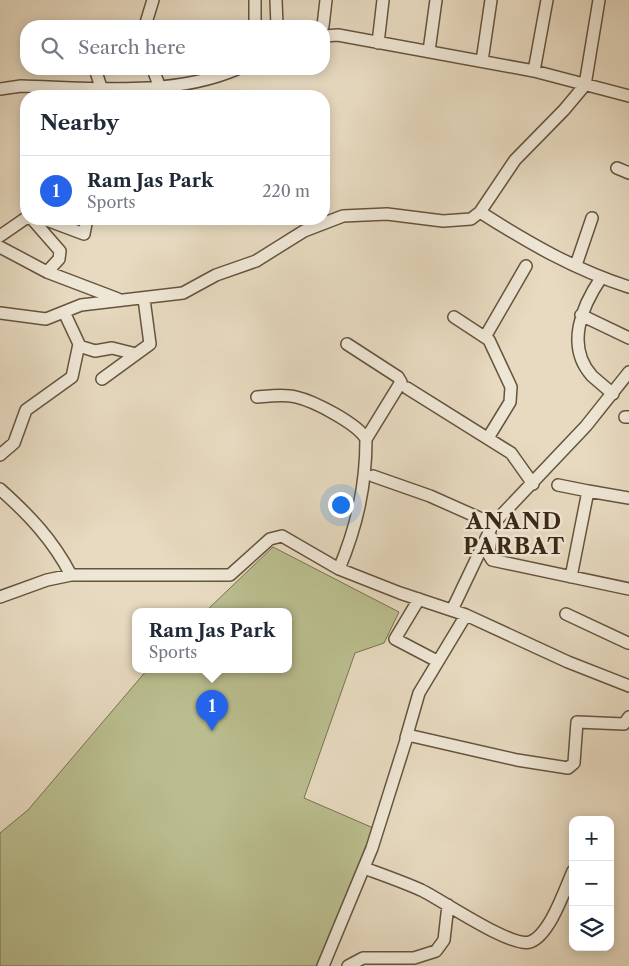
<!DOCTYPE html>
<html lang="en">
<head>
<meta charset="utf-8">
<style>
	body { margin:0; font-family:"Libre Caslon Text",serif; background:#f2f2f3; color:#1f2937 }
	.controls { position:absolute; right:15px; bottom:15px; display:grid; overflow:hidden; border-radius:10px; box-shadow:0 2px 12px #0003 }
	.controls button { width:45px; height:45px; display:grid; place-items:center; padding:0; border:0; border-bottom:1px solid #e0e1e3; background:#fff; color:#1f2937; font:25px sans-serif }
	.you { position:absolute; left:340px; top:504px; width:18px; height:18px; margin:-12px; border:4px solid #fff; border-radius:50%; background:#1a73e8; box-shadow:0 0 0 8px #1a73e833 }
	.badge { display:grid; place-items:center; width:32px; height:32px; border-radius:50%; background:#2563eb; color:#fff; font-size:16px; font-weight:700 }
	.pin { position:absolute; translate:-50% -41px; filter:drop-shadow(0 1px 2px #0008) }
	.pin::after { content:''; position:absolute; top:26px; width:18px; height:15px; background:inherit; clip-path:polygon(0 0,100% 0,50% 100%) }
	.popup { position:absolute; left:132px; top:608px; width:160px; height:65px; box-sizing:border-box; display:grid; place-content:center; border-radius:10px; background:#fff; filter:drop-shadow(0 1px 4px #0005); font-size:16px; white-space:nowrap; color:#747a83 }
	.popup b { font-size:19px; color:#1f2937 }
	.popup::after { content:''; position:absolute; left:50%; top:100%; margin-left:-10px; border:10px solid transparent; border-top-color:#fff }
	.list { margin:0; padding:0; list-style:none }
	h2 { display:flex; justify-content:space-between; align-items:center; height:65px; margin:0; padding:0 20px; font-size:21px }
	h2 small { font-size:16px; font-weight:400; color:#747a83 }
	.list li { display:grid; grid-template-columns:32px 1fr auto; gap:15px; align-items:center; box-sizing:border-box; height:70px; padding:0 20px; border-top:1px solid #e0e1e3 }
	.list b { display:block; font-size:19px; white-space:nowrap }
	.list p { margin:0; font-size:16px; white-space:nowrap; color:#747a83 }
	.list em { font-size:16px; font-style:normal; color:#747a83 }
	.icon { flex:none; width:28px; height:28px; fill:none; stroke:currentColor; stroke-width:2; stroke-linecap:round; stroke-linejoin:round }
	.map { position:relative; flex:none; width:629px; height:966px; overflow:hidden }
	.search { position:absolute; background:#fff; box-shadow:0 2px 12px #0003; left:20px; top:20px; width:310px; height:55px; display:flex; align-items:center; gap:12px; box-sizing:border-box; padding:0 18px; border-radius:20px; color:#747a83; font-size:19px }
	.panel { position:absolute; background:#fff; box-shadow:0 2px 12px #0003; left:20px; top:90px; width:310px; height:135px; border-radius:20px }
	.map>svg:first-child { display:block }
	.green { fill:#babe8f; stroke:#7a7252 }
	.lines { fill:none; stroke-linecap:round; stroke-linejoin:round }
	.minor-casing { stroke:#65543f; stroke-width:14 }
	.minor { stroke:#efe7d6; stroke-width:11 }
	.labels { text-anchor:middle; stroke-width:5; stroke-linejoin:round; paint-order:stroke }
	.district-label { font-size:22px; font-weight:bold; letter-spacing:1px; fill:#3a2714; stroke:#efe7d6 }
</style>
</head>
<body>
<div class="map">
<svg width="629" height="966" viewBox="0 0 629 966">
	<rect width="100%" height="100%" fill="#e7dac0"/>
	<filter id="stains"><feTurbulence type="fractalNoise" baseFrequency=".004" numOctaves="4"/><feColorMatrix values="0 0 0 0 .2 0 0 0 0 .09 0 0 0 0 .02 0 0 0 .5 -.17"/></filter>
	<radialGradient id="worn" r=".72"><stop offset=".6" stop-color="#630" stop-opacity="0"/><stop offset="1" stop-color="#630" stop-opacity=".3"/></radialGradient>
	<!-- green -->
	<path class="green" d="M273 547 399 612 384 643 355 653 304 798 378 830 318 966H0V833L28 810 147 670H288V612H205Z"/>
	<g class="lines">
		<!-- minor casing -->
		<g class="minor-casing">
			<path id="minor" d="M276 0 277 26
				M145 26 153 0
				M255 26V0
				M323 26 326 0
				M324 36 338 35 534 71 629 96
				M378 43 383 0
				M429 51 436 0
				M482 61 491 0
				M95 69 101 87 100 96
				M153 69 160 88
				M534 71 547 0
				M0 89 21 86C91 88 172 97 237 69
				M617 168 629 173
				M480 212C527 242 575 270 629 287
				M32 219 60 251 59 259 47 272
				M44 219 84 234 87 219
				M0 236 26 218
				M0 247 47 272 118 299
				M576 265 592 218
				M601 278C582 306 565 346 592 376 599 382 606 388 613 394
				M0 313 46 319 81 305 183 293 216 275 256 261 304 231 343 216 387 214 443 221 471 219 480 212 515 160 564 110 585 85 599 0
				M581 315 629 338
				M454 317 489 340 511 387 510 402 488 438
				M485 337 526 266
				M347 344 398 377 401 382 366 439
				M79 346 95 351 112 348 136 354
				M102 379 150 344 144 299
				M407 388 511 453 533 484
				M257 397C270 396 284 394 296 397 314 401 358 424 366 439 366 486 357 526 339 569
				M625 417H629
				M0 455 14 443 26 410 72 377 79 344 64 312
				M373 476 430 496 493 524
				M558 485 588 491
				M0 489C29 515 53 540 71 575
				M491 537 489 555 492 560 629 589
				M571 577 588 491 629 498
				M0 597 47 580 71 575H230L270 539 282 536 339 569 400 593 466 615 568 662 629 686
				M419 599 395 639 437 661
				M452 610 493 524 586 426 629 372
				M566 614 628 643
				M406 738 419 693 466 615
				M364 868C383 875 403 882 421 890 442 900 511 948 530 942 550 935 565 889 573 871
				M323 966 372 848 407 737 412 736 517 760 568 768 574 763 577 722 624 724 629 717
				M348 966 363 958H414L436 951 444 940 448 905"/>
		</g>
		<!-- minor -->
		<use href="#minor" class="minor"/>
	</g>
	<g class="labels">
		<!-- district labels -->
		<g class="district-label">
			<text x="514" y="529">ANAND<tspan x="514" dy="25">PARBAT</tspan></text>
		</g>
	</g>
	<rect width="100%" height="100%" filter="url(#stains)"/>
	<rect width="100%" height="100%" fill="url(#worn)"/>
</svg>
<div class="controls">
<button>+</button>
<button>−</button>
<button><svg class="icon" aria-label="layers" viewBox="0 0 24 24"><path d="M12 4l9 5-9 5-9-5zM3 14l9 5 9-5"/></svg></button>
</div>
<div class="you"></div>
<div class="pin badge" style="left:212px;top:731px">1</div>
<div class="popup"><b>Ram Jas Park</b>Sports</div>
<div class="search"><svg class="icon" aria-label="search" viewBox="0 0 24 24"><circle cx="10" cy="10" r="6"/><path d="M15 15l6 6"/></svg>Search here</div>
<section class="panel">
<h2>Nearby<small></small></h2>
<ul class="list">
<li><span class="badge">1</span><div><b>Ram Jas Park</b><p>Sports</p></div><em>220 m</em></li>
</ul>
</section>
</div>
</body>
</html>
